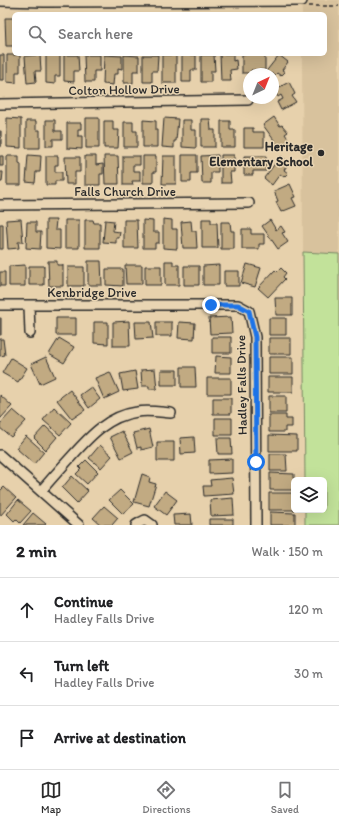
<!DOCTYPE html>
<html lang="en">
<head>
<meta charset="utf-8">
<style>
	body { margin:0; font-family:Itim,sans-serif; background:#f2f2f2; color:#202124 }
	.controls { position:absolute; right:12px; bottom:12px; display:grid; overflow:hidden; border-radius:6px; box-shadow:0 4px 16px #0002 }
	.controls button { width:36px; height:36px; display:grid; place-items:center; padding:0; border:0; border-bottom:1px solid #e0e0e0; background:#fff; color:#202124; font:20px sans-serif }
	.compass { position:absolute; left:243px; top:68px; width:36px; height:36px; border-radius:50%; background:#fff; box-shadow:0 4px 16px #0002; rotate:43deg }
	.stop { position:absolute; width:12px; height:12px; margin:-9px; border:3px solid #1a73e8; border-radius:50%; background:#fff }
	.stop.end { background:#1a73e8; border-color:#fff; box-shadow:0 1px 4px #0008 }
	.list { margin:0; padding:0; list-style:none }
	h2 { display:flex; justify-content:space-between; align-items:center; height:52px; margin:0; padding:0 16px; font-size:17px }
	h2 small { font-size:13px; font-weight:400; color:#757577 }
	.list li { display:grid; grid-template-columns:26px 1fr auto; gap:12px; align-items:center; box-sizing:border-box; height:64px; padding:0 16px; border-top:1px solid #e0e0e0 }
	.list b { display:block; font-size:15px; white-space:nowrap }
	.list p { margin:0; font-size:13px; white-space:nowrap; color:#757577 }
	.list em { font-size:13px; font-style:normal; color:#757577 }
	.icon { flex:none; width:22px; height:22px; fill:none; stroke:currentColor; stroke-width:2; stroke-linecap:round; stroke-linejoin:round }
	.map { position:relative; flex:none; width:339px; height:525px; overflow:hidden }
	.search { position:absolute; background:#fff; box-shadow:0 4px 16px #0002; left:12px; right:12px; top:12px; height:44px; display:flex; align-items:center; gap:10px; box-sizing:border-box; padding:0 14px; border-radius:6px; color:#757577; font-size:15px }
	.sheet { height:244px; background:#fff }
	nav { display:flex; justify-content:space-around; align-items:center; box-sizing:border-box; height:56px; border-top:1px solid #e0e0e0; background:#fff; font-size:11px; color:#757577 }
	nav a { display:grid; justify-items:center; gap:2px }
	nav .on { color:#2b2b2b }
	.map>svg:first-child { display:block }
	.built { fill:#d8c29d }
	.green { fill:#c2e29a; stroke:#768662 }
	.building { fill:#c1aa82; stroke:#2b2b2b }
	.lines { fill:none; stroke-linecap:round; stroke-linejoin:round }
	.street-casing { stroke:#2b2b2b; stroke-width:12 }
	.path { stroke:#2b2b2b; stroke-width:1.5; stroke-dasharray:4 3; stroke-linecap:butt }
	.street { stroke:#e9d5b3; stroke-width:9 }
	.route { stroke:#1a73e8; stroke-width:5 }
	.poi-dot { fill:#2b2b2b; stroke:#e9d5b3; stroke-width:1.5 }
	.labels { text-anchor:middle; stroke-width:3; stroke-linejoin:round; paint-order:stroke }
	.street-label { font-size:13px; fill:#2b2b2b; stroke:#e9d5b3 }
	.poi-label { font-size:13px; font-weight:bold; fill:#2b2b2b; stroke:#e9d5b3; text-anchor:end }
</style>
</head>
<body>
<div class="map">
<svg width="339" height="525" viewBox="0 0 339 525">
	<rect width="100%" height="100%" fill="#e7d1ac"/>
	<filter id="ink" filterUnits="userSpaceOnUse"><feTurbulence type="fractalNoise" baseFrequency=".025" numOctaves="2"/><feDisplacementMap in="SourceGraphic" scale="8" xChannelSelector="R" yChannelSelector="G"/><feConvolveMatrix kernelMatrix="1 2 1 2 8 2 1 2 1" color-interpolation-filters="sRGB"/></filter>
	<g filter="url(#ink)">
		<!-- built -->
		<path class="built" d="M301 0H339V254L303 252 302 54H325V14H302Z"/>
		<!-- green -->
		<path class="green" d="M303 252 339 254V525H305V510H324V480H305Z"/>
		<!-- building -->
		<path class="building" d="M5 18H14V46H6Z
			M220 54H233V61L236 60 237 69 230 70 231 81H221Z
			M242 54H265V70H251V73H242Z
			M0 55H4V80H0Z
			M7 55H20V72H16V83L7 82Z
			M40 55 41 71H35L36 82 27 83 25 56Z
			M46 55H60V76H55V84L46 83Z
			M64 55H78L79 71H74V82L64 81Z
			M84 55H100V71H94V82H85Z
			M104 55 122 56V69L118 68V74H114L113 85 103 84Z
			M124 55 139 56V71H133V83H124Z
			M143 55H158L157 71H152V82H143Z
			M162 55H176V83H162Z
			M182 55H196V70H191V82H182Z
			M201 55H214L215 71H211V82H201Z
			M279 55 288 62 282 70 285 72 281 76 277 73 273 77V74H264Z
			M289 82 295 94 292 96 296 102 281 110 277 102 283 99 281 95 278 97 274 90Z
			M274 117 280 126 282 125 288 132 285 134 289 140 279 147 263 125Z
			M7 118 21 119V148L7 147Z
			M86 118H99V148H86Z
			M164 118 178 119 176 141H174V148L162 147Z
			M201 119H210L211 130H215V147H201Z
			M46 120H55V131H62V139H53V146H46Z
			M143 120 156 121V130H157V147H143Z
			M182 120H191V130H196V148L182 147Z
			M26 121H36V130H40V148H26Z
			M104 121H113V130H119L118 148H104Z
			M221 121H230V130H235V147H221Z
			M124 122H133V131H137V147H124Z
			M67 123H81V129H78V136H82V149L67 148Z
			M244 128H253V132H264V147H244Z
			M0 131H1V147H0Z
			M28 155 41 156 40 172H36L35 183 26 182Z
			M182 155H197V173H191V182H182Z
			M218 155V172H211V183H202L201 156Z
			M221 155H234V172H230L231 183H221Z
			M0 156H3V166H0Z
			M7 156H19V163L21 164V185H7Z
			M46 156H58V165H55V172H62V181H55V185H46Z
			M85 156H96V165L103 164V174H100V185H85Z
			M104 156H118L119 184H105Z
			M123 156H140V165H133V171H140V181H132L133 185H123Z
			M143 156H156V172H153V183H143Z
			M163 156H176V184H162Z
			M244 156H266V171H253V175H244Z
			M281 156 289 163 284 170 288 173 284 177 280 174 272 185 264 178Z
			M65 157H80V172H75V184H66Z
			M0 172H3L2 182H0Z
			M290 184 296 197 292 198 296 206 281 212 276 202 278 201 274 191Z
			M21 219 23 242H18L19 248 8 249 6 220Z
			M163 219 172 220V229H177V249L163 248Z
			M202 219H211V223H217L218 248H202Z
			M46 220H56L55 230H60V249L46 248Z
			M65 220H79V248H65Z
			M85 220H93L94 223H100V248H85Z
			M105 220 114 221 113 231 120 232 119 238H116V243L103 242Z
			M124 220H137L138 248H124Z
			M143 220 153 221V232H159V243H155V248H143Z
			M270 220 276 230 281 226 285 232 282 233 288 242 278 249 262 226Z
			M191 221 192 231H196L197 248H183L181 222Z
			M27 222H36V232H41L40 249 26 248Z
			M221 222H230L231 231H234V249H221Z
			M0 224H3V249H0Z
			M242 229H251V234H264V244H259V249H242Z
			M48 261H57V265H63V286H49Z
			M88 261H101L102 285H88Z
			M165 261H173V265H179V285H165Z
			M247 264 261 268 255 287 241 283Z
			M25 265V286H9V266Z
			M125 265H142V284H126Z
			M219 265V285H203V266Z
			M29 266H44V285H29Z
			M145 266H161V285H145Z
			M184 266H199V285H184Z
			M68 267H84V286H68Z
			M281 268 286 273 283 277 285 279 268 297 258 288 275 270 277 272Z
			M106 269H123V286L106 285Z
			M224 271H239V286H224Z
			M0 272H5V286H0Z
			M275 298H292V315H276Z
			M231 317 232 333 210 334 209 318Z
			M0 318H1V335H0Z
			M56 318H76V335H56Z
			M269 318H286V335H269Z
			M129 321 130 346H113V322Z
			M94 322H108V344L94 343Z
			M135 322H151L153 338 136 339Z
			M156 322H172V336H156Z
			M179 322 195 323 194 339 178 338Z
			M212 337H231V353H212Z
			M59 338 74 347 64 363 49 354Z
			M269 338H291V354H269Z
			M0 339H3L5 355 0 356Z
			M216 356 231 357V373H215Z
			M46 357 55 377 40 384 31 364Z
			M269 357H293V374H269Z
			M11 358 27 368 18 382 2 373Z
			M181 367H195L196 387H181Z
			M155 369 157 389H149V386H142L141 370Z
			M161 370H177V385H161Z
			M135 371 138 389 123 391 120 374Z
			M110 372 119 392 104 399 95 378Z
			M268 377H293V392H268Z
			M207 378H231V394H207Z
			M91 387 100 399 89 408 80 395Z
			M70 390 85 410 72 419 57 400Z
			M0 395 12 406 0 419Z
			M269 396H286V413H269Z
			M213 398H231V414H213Z
			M54 407 71 423 60 435 43 420Z
			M13 410 26 421 11 437 0 428V424Z
			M269 415H286V419H292V427H285V432H269Z
			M215 418H232V435H215Z
			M45 426 57 437 46 450 34 438Z
			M149 429 153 447 141 450V447L137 448 133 433Z
			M122 431 133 452 121 458 110 437Z
			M269 435 297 436V451H269Z
			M26 436 44 452 34 464 16 448Z
			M194 437 195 453 181 454 180 438Z
			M217 438H231L232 454H218Z
			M157 442H174V461H157Z
			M100 445 112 456 101 468 89 458Z
			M270 454H286L287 471H270Z
			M232 459V473L209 474V460Z
			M86 460 98 472 87 484 76 474 81 469 79 467Z
			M270 473 294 474V490H270Z
			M142 474 150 477 149 482 156 484 149 506 134 502Z
			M72 476 88 491 77 503 62 488Z
			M232 478 234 494 204 496 203 486H211L210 480Z
			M4 487 16 498 0 516V491Z
			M120 490 134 504 123 514 109 500Z
			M165 491 177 500 166 515 154 506Z
			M269 493H294V510H269Z
			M233 498 234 515 211 516 210 500Z
			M18 500 31 511 20 523 16 519 14 521 7 514Z
			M104 506 118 518 112 525H101L93 518Z
			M270 512 295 513V525H270Z
			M33 513 46 524 45 525H23Z
			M191 514 192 525H174L173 515Z
			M209 519H233V525H209Z"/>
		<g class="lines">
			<!-- street casing -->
			<g class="street-casing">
				<path id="street" d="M0 1 44 2 302 1
					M0 104 248 100
					M0 205 249 203
					M0 305H238L249 311 255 337 256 525
					M29 305 30 333
					M0 455 79 525
					M41 491C51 479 61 468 72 456 90 436 108 416 137 412 148 410 159 412 171 413
					M136 525 141 522 145 520 152 525"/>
			</g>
			<!-- path -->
			<path class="path" d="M309 6H339"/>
			<!-- street -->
			<use href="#street" class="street"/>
		</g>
	</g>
	<g class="lines" filter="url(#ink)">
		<!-- route -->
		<path class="route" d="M211 305H238L249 311 255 337 256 462"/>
	</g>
	<!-- markers -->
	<circle class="poi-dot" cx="321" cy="153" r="4"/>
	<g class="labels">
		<!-- street labels -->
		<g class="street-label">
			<text transform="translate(124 89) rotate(-1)" y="5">Colton Hollow Drive</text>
			<text x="125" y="196">Falls Church Drive</text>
			<text x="92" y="297">Kenbridge Drive</text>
			<text transform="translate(241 385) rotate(-91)" y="5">Hadley Falls Drive</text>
		</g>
		<!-- poi labels -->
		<g class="poi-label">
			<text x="313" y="151">Heritage<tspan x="313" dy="15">Elementary School</tspan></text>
		</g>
	</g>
</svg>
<div class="controls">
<button><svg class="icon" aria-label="layers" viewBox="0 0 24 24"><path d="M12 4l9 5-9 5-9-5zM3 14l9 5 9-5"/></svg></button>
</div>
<svg class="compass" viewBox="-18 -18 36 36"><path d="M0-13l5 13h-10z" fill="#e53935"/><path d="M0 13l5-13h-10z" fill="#757577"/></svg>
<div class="stop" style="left:256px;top:462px"></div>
<div class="stop end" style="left:211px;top:305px"></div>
<div class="search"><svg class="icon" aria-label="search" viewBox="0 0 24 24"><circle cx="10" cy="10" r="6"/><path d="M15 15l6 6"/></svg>Search here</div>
</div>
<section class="sheet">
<h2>2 min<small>Walk · 150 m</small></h2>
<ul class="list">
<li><svg class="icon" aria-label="ahead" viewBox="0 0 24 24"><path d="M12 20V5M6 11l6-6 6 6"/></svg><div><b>Continue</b><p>Hadley Falls Drive</p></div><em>120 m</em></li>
<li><svg class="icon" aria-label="left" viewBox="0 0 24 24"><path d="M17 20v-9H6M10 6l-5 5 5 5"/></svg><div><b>Turn left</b><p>Hadley Falls Drive</p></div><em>30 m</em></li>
<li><svg class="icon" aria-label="arrive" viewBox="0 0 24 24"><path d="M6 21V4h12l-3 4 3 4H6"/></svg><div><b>Arrive at destination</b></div></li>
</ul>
</section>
<nav>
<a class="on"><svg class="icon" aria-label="map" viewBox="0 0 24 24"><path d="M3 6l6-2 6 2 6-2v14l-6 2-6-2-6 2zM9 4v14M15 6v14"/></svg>Map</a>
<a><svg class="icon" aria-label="directions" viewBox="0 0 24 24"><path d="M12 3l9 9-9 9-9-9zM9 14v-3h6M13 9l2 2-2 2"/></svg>Directions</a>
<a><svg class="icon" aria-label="saved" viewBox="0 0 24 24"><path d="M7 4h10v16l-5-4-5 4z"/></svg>Saved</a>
</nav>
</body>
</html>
